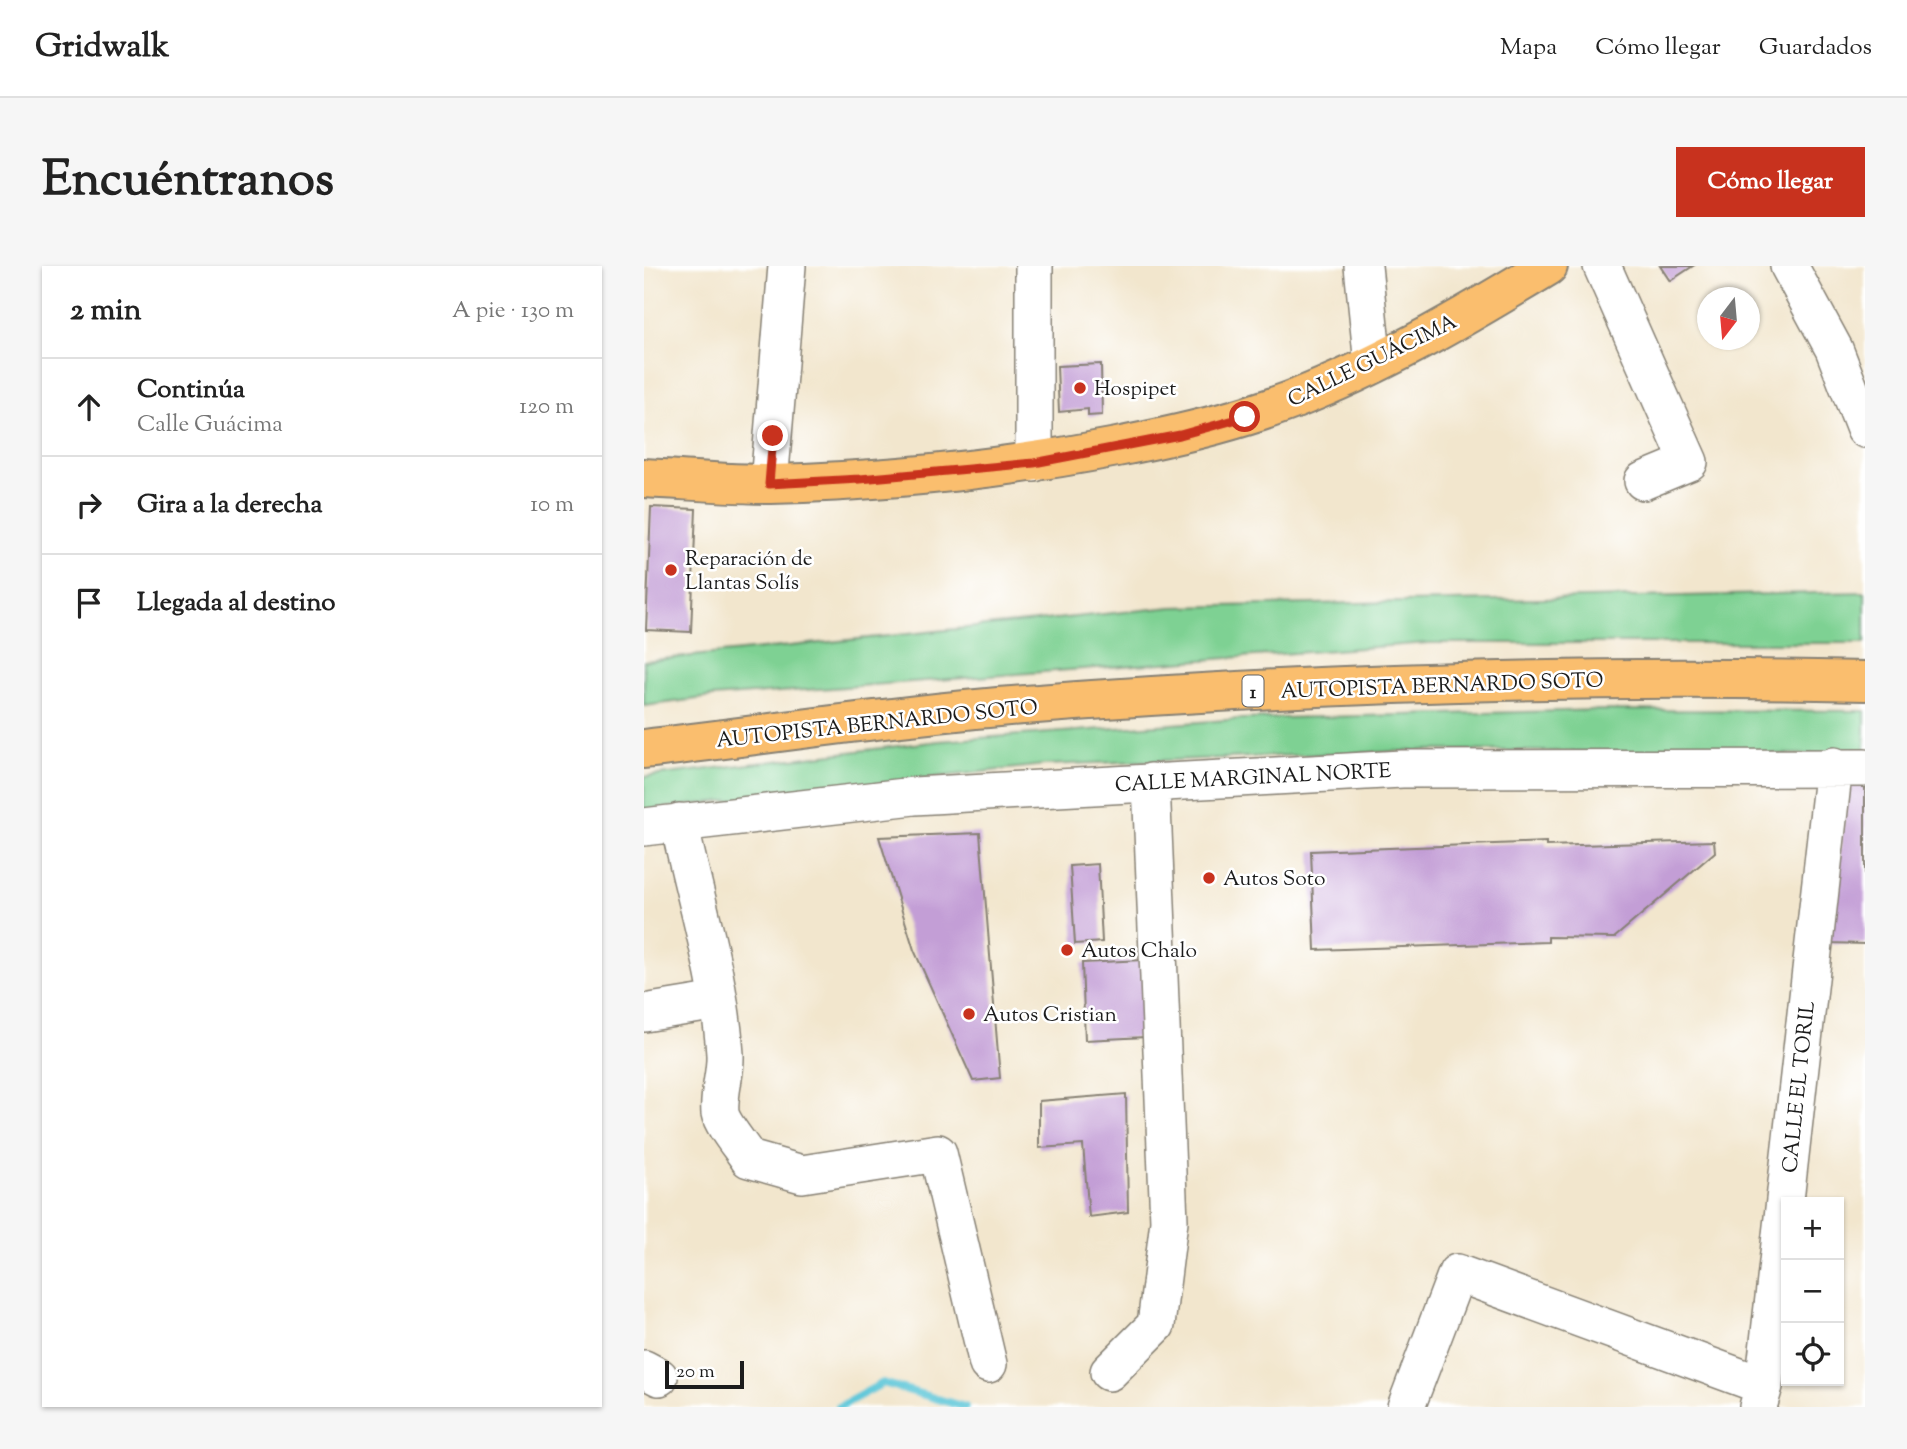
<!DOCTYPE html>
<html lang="es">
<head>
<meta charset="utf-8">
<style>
	body { margin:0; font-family:"Sorts Mill Goudy",serif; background:#f6f6f6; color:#222 }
	.controls { position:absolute; right:21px; bottom:21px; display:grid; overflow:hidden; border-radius:0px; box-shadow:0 2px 5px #0004 }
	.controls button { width:63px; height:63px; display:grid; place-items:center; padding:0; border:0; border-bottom:2px solid #e0e0e0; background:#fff; color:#222; font:35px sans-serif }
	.compass { position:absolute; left:1053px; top:21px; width:63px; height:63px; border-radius:50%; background:#fff; box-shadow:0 2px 5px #0004; rotate:196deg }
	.scale { position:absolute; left:21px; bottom:18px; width:79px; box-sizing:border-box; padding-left:7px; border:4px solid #1c1c1c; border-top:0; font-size:19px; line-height:24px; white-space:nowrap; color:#1c1c1c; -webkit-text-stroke:5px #fff; paint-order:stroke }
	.stop { position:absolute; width:21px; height:21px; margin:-16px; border:5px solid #c8321e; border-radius:50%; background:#fff }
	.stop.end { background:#c8321e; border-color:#fff; box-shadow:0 2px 7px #0008 }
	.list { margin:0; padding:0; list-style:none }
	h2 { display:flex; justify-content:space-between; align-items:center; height:91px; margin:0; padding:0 28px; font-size:30px }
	h2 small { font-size:23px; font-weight:400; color:#767676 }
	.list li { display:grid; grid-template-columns:46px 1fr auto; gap:21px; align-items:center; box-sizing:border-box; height:98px; padding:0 28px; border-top:2px solid #e0e0e0 }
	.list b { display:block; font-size:26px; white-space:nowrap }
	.list p { margin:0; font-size:23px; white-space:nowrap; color:#767676 }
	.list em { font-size:23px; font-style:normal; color:#767676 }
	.icon { flex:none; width:38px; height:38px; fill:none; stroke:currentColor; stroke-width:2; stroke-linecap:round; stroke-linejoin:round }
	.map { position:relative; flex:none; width:1221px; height:1141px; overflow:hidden; border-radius:0px }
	header { display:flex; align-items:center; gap:42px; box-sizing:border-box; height:98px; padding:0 35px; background:#fff; border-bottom:2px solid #e0e0e0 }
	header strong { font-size:33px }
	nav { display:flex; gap:38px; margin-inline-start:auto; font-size:24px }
	.intro { display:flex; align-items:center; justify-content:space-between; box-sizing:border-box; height:168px; padding:0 42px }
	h1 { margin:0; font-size:49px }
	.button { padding:18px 32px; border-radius:0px; background:#c8321e; color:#fff; font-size:24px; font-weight:700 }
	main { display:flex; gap:42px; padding:0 42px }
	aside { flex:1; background:#fff; border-radius:0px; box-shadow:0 2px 5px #0004 }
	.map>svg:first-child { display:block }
	.green { fill:#7ed193; stroke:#4d7658; stroke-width:2 }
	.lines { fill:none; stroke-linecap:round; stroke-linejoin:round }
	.stream { stroke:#5ec7d9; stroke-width:8 }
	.building { fill:#c39ed6 }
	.minor-casing { stroke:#878174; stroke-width:40 }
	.major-casing { stroke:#878174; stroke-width:42 }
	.highway-casing { stroke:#878174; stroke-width:42 }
	.minor { stroke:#fff; stroke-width:37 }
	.major { stroke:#fabe6e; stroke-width:38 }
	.highway { stroke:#fabe6e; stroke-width:38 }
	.route { stroke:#c8321e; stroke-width:9 }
	.poi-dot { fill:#c8321e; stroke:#fff; stroke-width:2.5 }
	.labels { text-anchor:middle; stroke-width:5; stroke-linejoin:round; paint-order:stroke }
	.shield { fill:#fff; stroke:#606060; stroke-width:2 }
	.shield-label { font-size:19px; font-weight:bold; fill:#1c1c1c }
	.street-label { font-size:21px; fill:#1c1c1c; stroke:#fff }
	.poi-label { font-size:21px; fill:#1c1c1c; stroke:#fff; text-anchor:start }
</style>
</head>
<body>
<header>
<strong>Gridwalk</strong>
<nav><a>Mapa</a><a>Cómo llegar</a><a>Guardados</a></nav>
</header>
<div class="intro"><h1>Encuéntranos</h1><a class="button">Cómo llegar</a></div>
<main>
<aside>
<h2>2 min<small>A pie · 130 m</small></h2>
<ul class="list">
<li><svg class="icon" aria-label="ahead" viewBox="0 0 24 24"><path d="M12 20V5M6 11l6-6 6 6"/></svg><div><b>Continúa</b><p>Calle Guácima</p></div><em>120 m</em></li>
<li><svg class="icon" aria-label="right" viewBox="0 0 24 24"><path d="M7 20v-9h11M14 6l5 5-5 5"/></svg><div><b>Gira a la derecha</b></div><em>10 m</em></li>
<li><svg class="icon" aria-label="arrive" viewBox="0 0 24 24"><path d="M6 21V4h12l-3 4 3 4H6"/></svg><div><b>Llegada al destino</b></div></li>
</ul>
</aside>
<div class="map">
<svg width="1221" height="1141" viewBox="0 0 1221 1141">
	<rect width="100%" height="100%" fill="#fff"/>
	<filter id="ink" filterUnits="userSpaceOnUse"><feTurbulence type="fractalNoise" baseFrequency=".0143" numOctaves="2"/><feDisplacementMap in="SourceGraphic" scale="14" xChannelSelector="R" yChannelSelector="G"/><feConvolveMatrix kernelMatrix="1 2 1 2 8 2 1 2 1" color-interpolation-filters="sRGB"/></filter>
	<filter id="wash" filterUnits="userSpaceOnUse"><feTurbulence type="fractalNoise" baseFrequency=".00686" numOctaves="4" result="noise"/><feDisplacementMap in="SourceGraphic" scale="28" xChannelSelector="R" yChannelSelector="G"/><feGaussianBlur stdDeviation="1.57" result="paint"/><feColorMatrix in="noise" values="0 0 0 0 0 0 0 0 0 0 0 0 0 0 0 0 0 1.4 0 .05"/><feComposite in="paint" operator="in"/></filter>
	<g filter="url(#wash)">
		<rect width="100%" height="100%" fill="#f2e6cd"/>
		<!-- green -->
		<path class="green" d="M1221 326V377H784L68 431 0 440V395L528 341Z
			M956 444 1221 445V489L786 484 400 499 0 544V511L295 475 597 453Z"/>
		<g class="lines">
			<!-- stream -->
			<path class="stream" d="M195 1141 239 1117 321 1141"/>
		</g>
		<g id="blocks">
			<!-- building -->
			<path class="building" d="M1016 0H1049L1026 15Z
				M457 98 458 149 444 150V143L415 146 413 100Z
				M7 241 52 243 47 366 2 364Z
				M1204 519H1221V678L1185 677Z
				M336 567 356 812 329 815 270 684 235 571Z
				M1070 575 1071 586 970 672 904 671V676L671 684 667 585 902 576V580Z
				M454 598 458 676 431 678 426 600Z
				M499 694 502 771 441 774 438 697Z
				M482 828 484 946 445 951 439 879 395 882V835Z"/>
		</g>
	</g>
	<g filter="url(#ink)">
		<use href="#blocks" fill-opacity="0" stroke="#878174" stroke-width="2"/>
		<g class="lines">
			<!-- minor casing -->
			<g class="minor-casing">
				<path id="minor" d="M390 0V197
					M719 0 729 99
					M958 0 1045 196 999 215
					M1145 0 1190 83 1221 163
					M125 218 143 0
					M35 556C51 634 76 709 81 788 82 808 74 828 76 847 78 858 98 882 105 893L158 908 294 887 344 1098
					M0 561 270 530 758 503 1221 502
					M0 747 74 735
					M0 1103 15 1111
					M465 1106 512 1059 525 955 507 516
					M762 1141 813 1007 1120 1120
					M1114 1141 1120 1120 1190 500"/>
			</g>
			<!-- major casing -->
			<g class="major-casing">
				<path id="major" d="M0 212C42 214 85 218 127 218 242 215 360 203 473 181 539 168 604 153 666 127 749 93 827 47 904 0"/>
			</g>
			<!-- highway casing -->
			<g class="highway-casing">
				<path id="highway" d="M0 483C118 469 236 451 354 441 642 418 932 408 1221 415"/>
			</g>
			<!-- minor -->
			<use href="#minor" class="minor"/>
			<!-- major -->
			<use href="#major" class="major"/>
			<!-- highway -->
			<use href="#highway" class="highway"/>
		</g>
	</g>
	<g class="lines" filter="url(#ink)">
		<!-- route -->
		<path class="route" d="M129 170 125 218 216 213 390 197 536 169 601 151"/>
	</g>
	<!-- markers -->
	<g class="poi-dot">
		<circle cx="436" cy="122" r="7"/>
		<circle cx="27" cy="304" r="7"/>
		<circle cx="565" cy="612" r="7"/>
		<circle cx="423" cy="684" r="7"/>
		<circle cx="325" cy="748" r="7"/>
	</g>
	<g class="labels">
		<!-- shield labels -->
		<rect class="shield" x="598.5" y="409.5" width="21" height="31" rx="5"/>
		<g class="shield-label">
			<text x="609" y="432">1</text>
		</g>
		<!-- street labels -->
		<g class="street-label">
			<text transform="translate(728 94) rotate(-26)" y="7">CALLE GUÁCIMA</text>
			<text transform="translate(798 419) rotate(-2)" y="7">AUTOPISTA BERNARDO SOTO</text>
			<text transform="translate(233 457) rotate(-6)" y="7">AUTOPISTA BERNARDO SOTO</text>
			<text transform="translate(609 511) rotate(-3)" y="7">CALLE MARGINAL NORTE</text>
			<text transform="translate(1154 821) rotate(-84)" y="7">CALLE EL TORIL</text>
		</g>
		<!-- poi labels -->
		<g class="poi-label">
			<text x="450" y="129">Hospipet</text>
			<text x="41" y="299">Reparación de<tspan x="41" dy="24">Llantas Solís</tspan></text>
			<text x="579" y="619">Autos Soto</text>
			<text x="437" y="691">Autos Chalo</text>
			<text x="339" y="755">Autos Cristian</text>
		</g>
	</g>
</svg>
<div class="controls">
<button>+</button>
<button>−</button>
<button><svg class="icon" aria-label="locate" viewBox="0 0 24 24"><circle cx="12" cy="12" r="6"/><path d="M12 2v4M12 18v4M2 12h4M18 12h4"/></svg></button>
</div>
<svg class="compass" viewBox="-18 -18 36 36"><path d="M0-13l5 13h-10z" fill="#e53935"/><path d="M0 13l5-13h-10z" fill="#767676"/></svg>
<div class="scale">20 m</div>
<div class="stop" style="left:601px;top:151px"></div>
<div class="stop end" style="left:129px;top:170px"></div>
</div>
</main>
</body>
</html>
